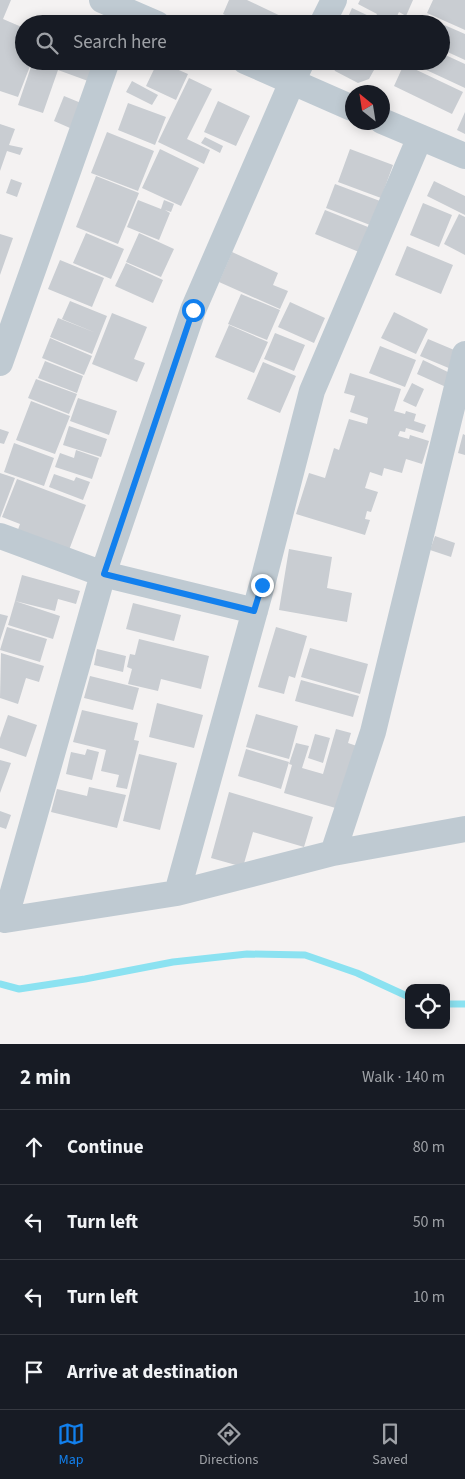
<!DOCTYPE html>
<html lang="en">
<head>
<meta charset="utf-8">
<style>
	body { margin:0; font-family:"Source Sans 3",sans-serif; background:#20242c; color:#f1f3f6 }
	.controls { position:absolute; right:15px; bottom:15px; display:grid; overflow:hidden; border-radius:10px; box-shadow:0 2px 12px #0003 }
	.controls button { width:45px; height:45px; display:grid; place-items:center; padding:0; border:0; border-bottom:1px solid #363941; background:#171b24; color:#f1f3f6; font:25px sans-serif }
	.compass { position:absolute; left:345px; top:85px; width:45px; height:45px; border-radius:50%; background:#171b24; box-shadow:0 2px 12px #0003; rotate:330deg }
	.stop { position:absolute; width:15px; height:15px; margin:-11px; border:4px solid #1280ee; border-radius:50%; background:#fff }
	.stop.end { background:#1280ee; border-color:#fff; box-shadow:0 1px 5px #0008 }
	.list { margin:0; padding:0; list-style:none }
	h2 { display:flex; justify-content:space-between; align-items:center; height:65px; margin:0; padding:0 20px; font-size:21px }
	h2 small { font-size:16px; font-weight:400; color:#9ea1a6 }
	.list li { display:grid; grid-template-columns:32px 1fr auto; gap:15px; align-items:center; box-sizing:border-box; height:75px; padding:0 20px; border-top:1px solid #363941 }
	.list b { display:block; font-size:19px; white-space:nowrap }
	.list em { font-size:16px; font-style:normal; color:#9ea1a6 }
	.icon { flex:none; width:28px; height:28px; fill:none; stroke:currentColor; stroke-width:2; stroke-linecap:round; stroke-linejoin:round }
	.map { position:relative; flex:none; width:465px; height:1044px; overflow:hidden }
	.search { position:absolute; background:#171b24; box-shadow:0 2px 12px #0003; left:15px; right:15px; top:15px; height:55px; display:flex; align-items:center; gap:12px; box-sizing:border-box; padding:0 18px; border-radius:28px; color:#9ea1a6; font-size:19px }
	.sheet { height:365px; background:#171b24 }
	nav { display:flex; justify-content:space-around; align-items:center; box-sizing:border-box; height:70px; border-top:1px solid #363941; background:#171b24; font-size:14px; color:#9ea1a6 }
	nav a { display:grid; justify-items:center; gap:2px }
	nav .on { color:#1280ee }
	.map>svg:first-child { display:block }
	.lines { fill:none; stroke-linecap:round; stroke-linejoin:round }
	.stream { stroke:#8be2f1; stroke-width:7 }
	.building { fill:#c9cdd2 }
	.minor { stroke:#bfcad2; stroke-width:26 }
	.route { stroke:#1280ee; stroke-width:6 }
</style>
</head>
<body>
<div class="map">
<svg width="465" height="1044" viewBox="0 0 465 1044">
	<rect width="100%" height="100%" fill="#f4f2f2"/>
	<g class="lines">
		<!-- stream -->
		<path class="stream" d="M0 984 19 989 85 979 173 962 247 954 305 955 357 973 409 997
			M446 1004H465"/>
	</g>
	<!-- building -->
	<path class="building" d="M0 0H11L3 19 24 28V61H32L18 97 0 91Z
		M229 0H247L289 20 287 24H244L223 14Z
		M360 0H413L406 16 399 12 393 24H372L377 14 358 4Z
		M433 0H465V30L427 13Z
		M352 8 371 17 368 24H345Z
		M442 24 465 34V60L441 49V27Z
		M441 53 465 64V88L407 61H441Z
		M33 61H96L88 81 58 70 43 113 18 105Z
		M158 61 188 74 176 100 146 86Z
		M330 61H379L369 79 358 83 335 71Z
		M404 64 463 92 452 114 394 86Z
		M189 78 212 89 187 139 210 150 204 164 158 142Z
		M132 81 158 95 152 105 126 92Z
		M64 96 81 103 70 128 54 121Z
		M218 101 250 116 236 146 204 132Z
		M128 103 166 117 155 145 118 130Z
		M465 112V134L457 130Z
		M0 124 15 129 9 145 23 148 20 155 7 151 0 171Z
		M107 132 154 151 138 191 91 173Z
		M205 137 223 146 220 153 201 143Z
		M160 149 199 168 181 206 142 188Z
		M350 149 393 165 381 198 338 182Z
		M96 176 139 193 118 244 76 227Z
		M11 179 22 183 17 197 6 193Z
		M434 181 465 196V215L427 196Z
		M335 184 380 201 370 225 326 208Z
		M138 200 161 209 164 200 174 204 171 212 165 210 170 213 159 240 127 227Z
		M423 203 452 215 439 247 410 235Z
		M325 210 368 227 359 252 315 234Z
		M459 214 465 217V255L444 244Z
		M86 233 124 249 111 279 73 263Z
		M139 233 174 249 161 277 126 262Z
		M0 234 13 238 0 275Z
		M407 246 453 265 441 294 395 275Z
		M232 252 278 273 273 285 288 291 280 309 219 282Z
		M60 260 104 278 92 307 48 289Z
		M126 263 163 280 153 303 115 286Z
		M241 294 280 310 267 340 228 324Z
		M70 301 107 316 92 354 50 337 58 318 96 333 62 319Z
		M290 302 325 318 314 343 278 327Z
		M394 312 428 329 416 354 381 338Z
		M112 313 147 327 134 359 145 363 137 382 92 364Z
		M229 325 268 342 254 373 215 357Z
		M275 333 305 345 294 371 264 359Z
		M50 338 92 356 84 375 42 358Z
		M428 339 459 352 451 369 420 356Z
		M380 346 416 360 405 387 369 373Z
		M423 360 452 374 446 387 417 374Z
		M45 361 83 376 77 393 38 378Z
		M263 362 296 376 280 413 247 399Z
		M350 373 401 389 394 411 405 414 406 411 416 414 414 421 426 425 423 433 406 428 405 432 400 431 398 436 409 439 410 435 429 441 422 464 406 459 402 473 384 468 382 476 370 472 365 488 378 492 371 512 367 511 365 519 370 520 365 535 296 514 309 473 325 478 334 448 339 450 349 419 367 424 368 418 350 412 355 396 344 393Z
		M36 379 77 394 69 414 28 398Z
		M412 383 424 389 416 407 403 401Z
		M78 398 117 411 109 435 70 421Z
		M31 401 70 416 55 454 16 440Z
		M69 426 107 439 101 457 63 445Z
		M0 429 9 432 4 444 0 443Z
		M463 434 465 435V455L458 453Z
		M14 443 54 458 44 486 4 472Z
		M76 450 99 458 92 479 55 467 60 453 74 458Z
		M0 473 15 478 0 518Z
		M54 474 74 481 76 477 90 482 83 500 49 487Z
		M17 479 86 505 66 558 15 538 20 524 2 517Z
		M435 536 455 543 451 557 430 550Z
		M289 549 332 557 327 588 352 593 347 622 279 610Z
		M22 575 80 591 76 604 58 599 55 611 15 601Z
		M15 601 60 616 53 639 8 625Z
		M133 603 181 615 174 641 126 629Z
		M0 614 8 616 0 641Z
		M7 627 47 639 40 662 0 650Z
		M276 627 307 636 295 678 289 676 284 694 258 687Z
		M139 639 209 656 201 689 161 679 158 691 128 684 132 669 127 667 130 654 135 655Z
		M310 648 368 664 360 694 301 677Z
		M97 649 126 656 123 672 94 665Z
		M1 653 44 666 39 682 26 678 18 704 0 698Z
		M90 676 139 688 133 710 84 698Z
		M301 680 359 696 353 717 295 701Z
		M157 703 203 715 194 748 149 737Z
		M82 710 138 723 134 740 139 741 127 789 116 787 119 775 101 771 106 750 73 742Z
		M256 714 298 726 289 759 246 747Z
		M8 715 37 725 26 757 0 748V738Z
		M336 729 351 733 348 743 357 746 339 809 284 793 292 765 289 764 296 743 309 746 302 768 323 774Z
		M315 734 330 738 323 763 308 758Z
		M87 749 99 752 92 780 66 774 71 752 85 755Z
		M246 749 289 762 281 789 238 776Z
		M139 754 177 763 160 830 123 821Z
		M0 760 11 763 0 793Z
		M89 787 126 795 117 828 51 812 57 789 87 796Z
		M229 792 313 817 304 847 253 832 243 867 211 858Z
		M0 811 11 815 6 829 0 827Z"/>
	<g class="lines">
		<!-- minor -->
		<path class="minor" d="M102 0 157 24
			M322 24 334 0
			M245 61 352 108
			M382 121 465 156
			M0 363 107 61
			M0 536 103 574 255 611
			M333 853 373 732 465 354
			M177 893 262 585 312 391 420 137
			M0 917 5 920 177 893 333 853 465 829
			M5 920 103 574 193 310 292 82 302 61"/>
	</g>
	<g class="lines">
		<!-- route -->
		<path class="route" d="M193 310 104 574 254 611 262 585"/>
	</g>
</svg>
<div class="controls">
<button><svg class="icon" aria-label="locate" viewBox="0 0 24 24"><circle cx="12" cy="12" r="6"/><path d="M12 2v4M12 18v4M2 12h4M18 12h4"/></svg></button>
</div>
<svg class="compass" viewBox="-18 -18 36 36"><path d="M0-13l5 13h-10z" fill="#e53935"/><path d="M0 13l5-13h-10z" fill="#9ea1a6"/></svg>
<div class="stop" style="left:193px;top:310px"></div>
<div class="stop end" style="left:262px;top:585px"></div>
<div class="search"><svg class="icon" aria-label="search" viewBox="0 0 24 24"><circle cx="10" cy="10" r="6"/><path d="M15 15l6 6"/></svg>Search here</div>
</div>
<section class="sheet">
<h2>2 min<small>Walk · 140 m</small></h2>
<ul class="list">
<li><svg class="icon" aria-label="ahead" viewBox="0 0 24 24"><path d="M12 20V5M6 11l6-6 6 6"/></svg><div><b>Continue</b></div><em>80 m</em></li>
<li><svg class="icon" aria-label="left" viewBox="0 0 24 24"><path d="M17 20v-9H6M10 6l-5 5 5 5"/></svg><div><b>Turn left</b></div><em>50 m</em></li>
<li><svg class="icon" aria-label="left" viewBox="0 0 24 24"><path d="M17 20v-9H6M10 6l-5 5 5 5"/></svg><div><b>Turn left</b></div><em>10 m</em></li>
<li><svg class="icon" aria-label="arrive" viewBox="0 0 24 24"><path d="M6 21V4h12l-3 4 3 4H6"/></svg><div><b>Arrive at destination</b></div></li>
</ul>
</section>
<nav>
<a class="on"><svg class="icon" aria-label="map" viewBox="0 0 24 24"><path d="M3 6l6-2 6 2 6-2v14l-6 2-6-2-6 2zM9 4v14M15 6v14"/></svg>Map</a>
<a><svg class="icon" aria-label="directions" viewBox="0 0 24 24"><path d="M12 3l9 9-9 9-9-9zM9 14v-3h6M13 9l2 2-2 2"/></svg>Directions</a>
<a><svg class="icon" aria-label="saved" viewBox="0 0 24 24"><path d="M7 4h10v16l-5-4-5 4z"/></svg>Saved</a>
</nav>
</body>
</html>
